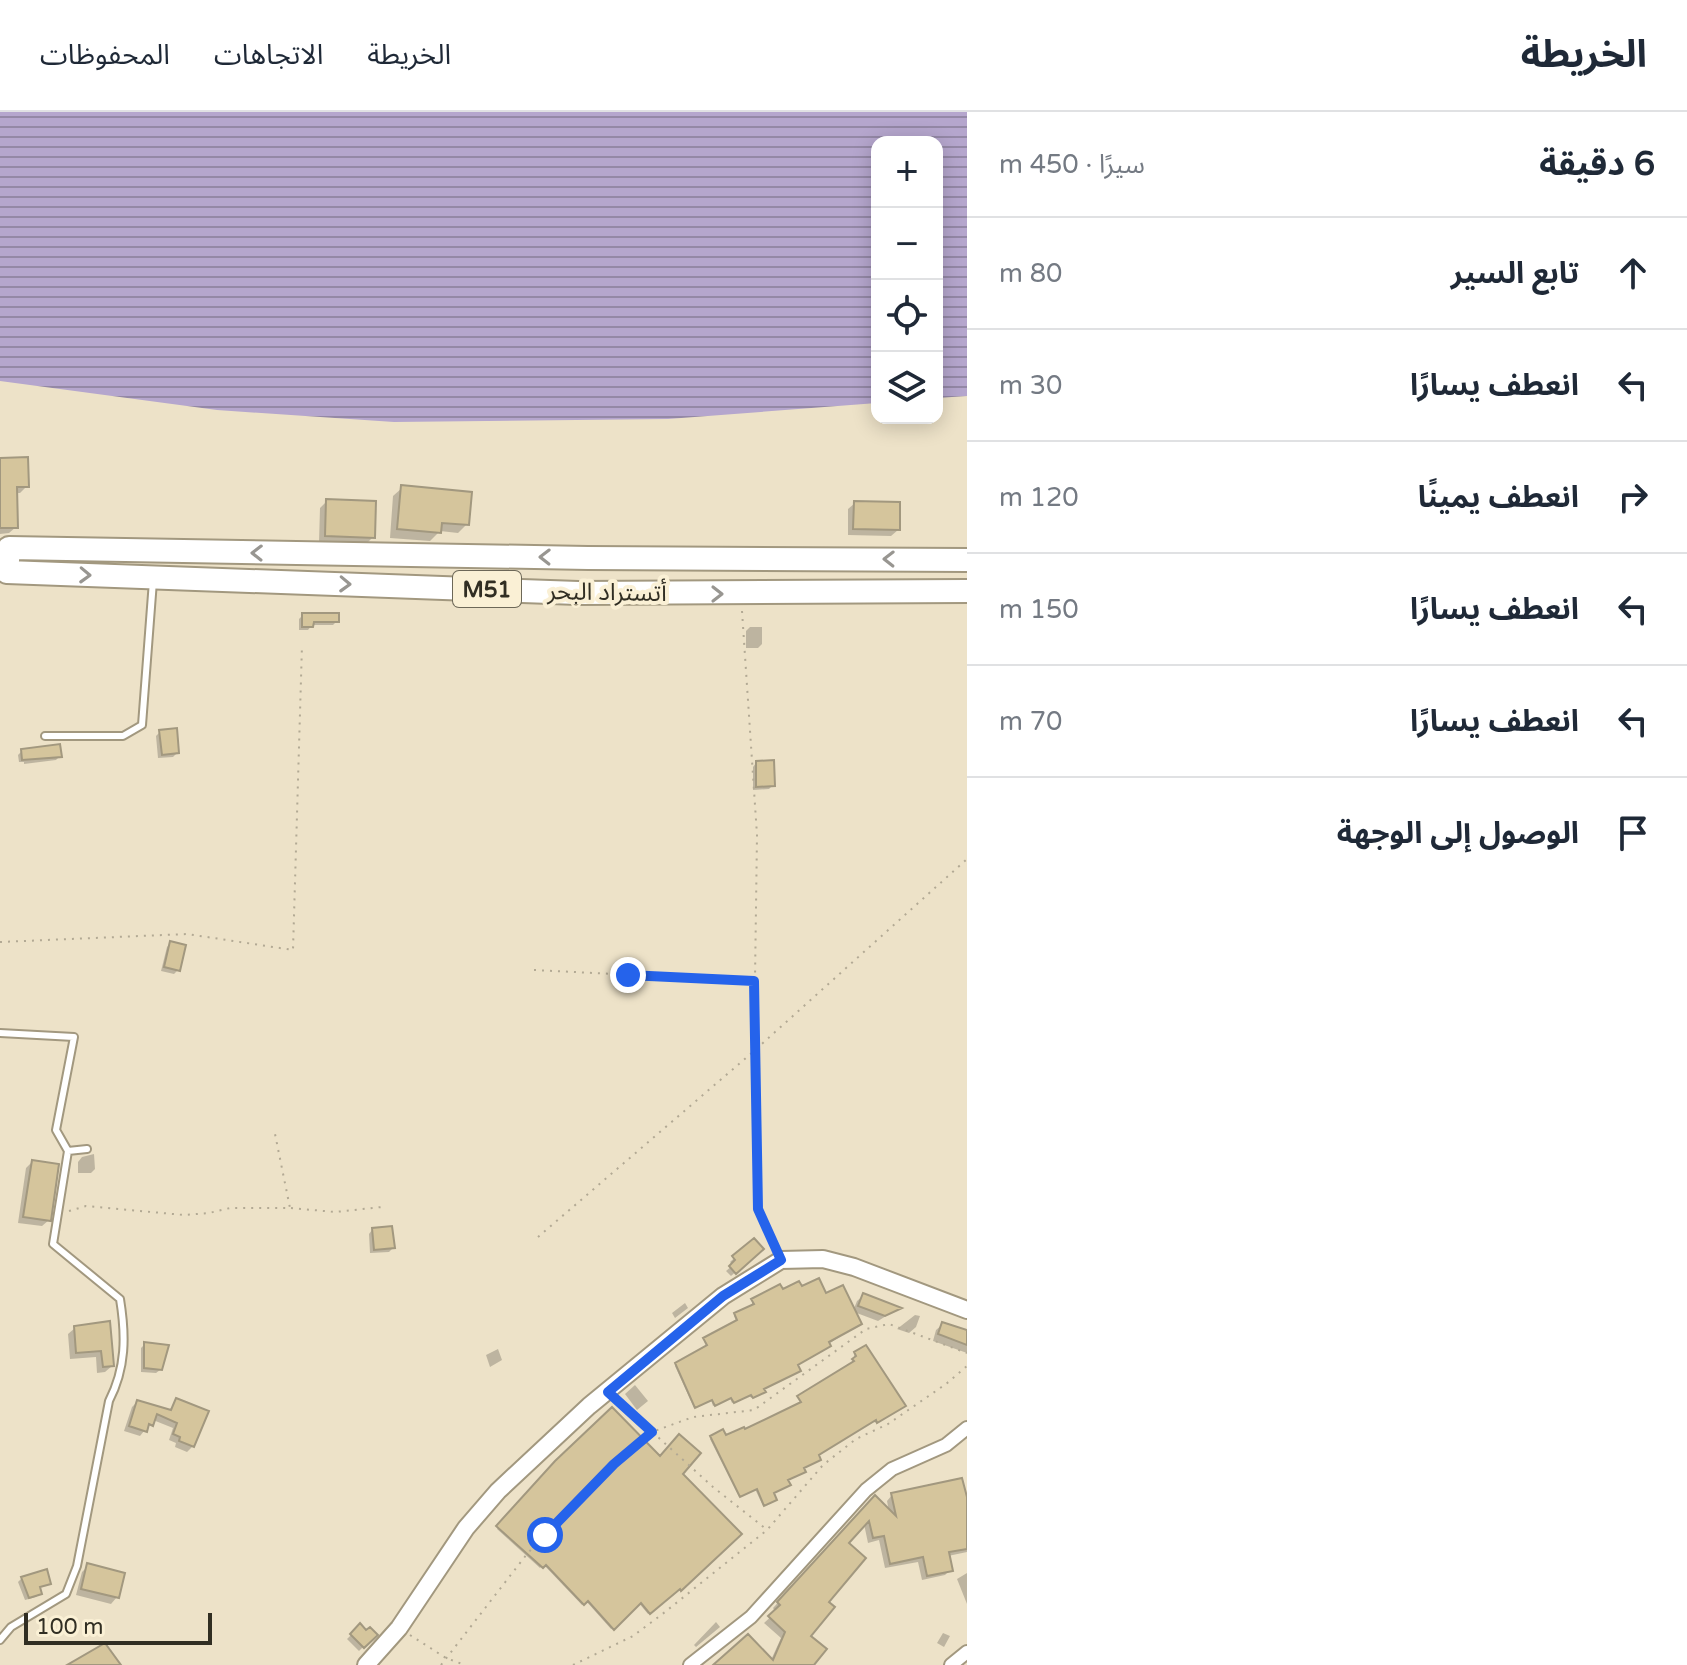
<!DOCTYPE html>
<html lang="ar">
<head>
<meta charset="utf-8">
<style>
	body { margin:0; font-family:"Varela Round","Noto Sans Arabic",sans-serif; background:#f2f2f3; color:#1f2937; direction:rtl }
	.controls { position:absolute; right:24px; top:24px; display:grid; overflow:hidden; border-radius:16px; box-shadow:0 4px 20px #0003 }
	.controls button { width:72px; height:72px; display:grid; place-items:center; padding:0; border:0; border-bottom:2px solid #e0e1e3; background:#fff; color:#1f2937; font:40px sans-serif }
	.scale { position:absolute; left:24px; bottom:20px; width:188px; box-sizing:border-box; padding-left:8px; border:4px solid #312e23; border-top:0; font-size:22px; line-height:28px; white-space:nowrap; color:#312e23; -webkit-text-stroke:6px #faf0d5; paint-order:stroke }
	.stop { position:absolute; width:24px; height:24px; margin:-18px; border:6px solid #2563eb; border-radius:50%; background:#fff }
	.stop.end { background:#2563eb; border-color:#fff; box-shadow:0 2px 8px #0008 }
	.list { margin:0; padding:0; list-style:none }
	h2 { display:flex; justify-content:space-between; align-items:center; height:104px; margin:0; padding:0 32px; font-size:34px }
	h2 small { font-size:26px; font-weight:400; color:#747a83 }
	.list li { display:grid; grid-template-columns:52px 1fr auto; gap:24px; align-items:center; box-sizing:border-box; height:112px; padding:0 32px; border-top:2px solid #e0e1e3 }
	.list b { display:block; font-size:30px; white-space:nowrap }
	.list em { font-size:26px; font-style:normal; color:#747a83 }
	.icon { flex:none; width:44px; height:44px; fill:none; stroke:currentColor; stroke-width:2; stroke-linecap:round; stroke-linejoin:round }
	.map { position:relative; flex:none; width:967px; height:1553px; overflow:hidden; direction:ltr }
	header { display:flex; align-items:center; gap:48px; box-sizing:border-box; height:112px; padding:0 40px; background:#fff; border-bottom:2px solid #e0e1e3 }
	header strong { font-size:38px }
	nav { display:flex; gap:44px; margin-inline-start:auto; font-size:28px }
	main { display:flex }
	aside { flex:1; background:#fff }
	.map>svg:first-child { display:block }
	.water { fill:url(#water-rules) }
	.shadow { fill:#0003 }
	.building { fill:#d5c59c; stroke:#a2987f; stroke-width:2 }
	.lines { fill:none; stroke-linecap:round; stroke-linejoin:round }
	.service-casing { stroke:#a2987f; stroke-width:10 }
	.minor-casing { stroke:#a2987f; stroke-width:16 }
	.secondary-casing { stroke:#a2987f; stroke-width:20 }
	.motorway-casing { stroke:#a2987f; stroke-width:26 }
	.path { stroke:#b2a994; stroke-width:2; stroke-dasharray:2 6; stroke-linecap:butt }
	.service { stroke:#fff; stroke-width:6 }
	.minor { stroke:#fff; stroke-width:12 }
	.secondary { stroke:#fff; stroke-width:16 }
	.motorway { stroke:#fff; stroke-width:22 }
	.oneway { stroke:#989691 }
	.route { stroke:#2563eb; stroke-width:10 }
	.labels { text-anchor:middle; stroke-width:8; stroke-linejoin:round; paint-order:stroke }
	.shield { fill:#faf0d5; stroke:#6d6858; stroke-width:2 }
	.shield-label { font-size:22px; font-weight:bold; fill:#312e23 }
	.street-label { font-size:24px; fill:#312e23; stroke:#faf0d5 }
</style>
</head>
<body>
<header>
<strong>الخريطة</strong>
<nav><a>الخريطة</a><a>الاتجاهات</a><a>المحفوظات</a></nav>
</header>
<main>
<aside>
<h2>6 دقيقة<small>سيرًا · 450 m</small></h2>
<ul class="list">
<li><svg class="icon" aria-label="ahead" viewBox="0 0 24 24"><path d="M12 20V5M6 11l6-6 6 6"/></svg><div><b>تابع السير</b></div><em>80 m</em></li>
<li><svg class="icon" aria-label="left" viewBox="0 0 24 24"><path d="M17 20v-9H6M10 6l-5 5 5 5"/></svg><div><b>انعطف يسارًا</b></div><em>30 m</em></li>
<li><svg class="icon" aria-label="right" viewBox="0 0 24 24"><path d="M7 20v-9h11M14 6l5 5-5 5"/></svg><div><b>انعطف يمينًا</b></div><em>120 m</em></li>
<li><svg class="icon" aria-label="left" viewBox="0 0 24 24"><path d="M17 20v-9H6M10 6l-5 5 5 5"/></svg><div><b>انعطف يسارًا</b></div><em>150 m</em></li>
<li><svg class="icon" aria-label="left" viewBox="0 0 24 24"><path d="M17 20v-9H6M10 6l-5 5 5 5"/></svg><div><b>انعطف يسارًا</b></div><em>70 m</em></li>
<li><svg class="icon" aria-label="arrive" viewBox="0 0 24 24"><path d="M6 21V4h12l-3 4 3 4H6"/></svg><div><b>الوصول إلى الوجهة</b></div></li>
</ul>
</aside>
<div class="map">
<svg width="967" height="1553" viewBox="0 0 967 1553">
	<defs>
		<pattern id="water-rules" width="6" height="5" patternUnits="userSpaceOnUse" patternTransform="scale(2)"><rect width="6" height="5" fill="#b5a6cd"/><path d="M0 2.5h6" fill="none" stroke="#9488a6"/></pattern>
	</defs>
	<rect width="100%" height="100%" fill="#ede2c8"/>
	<!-- water -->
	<path class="water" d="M0 0H967V284L937 286V30H877V291L668 307 394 310 217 298 0 269Z"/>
	<!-- shadow -->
	<path class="shadow" d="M0 348 27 374 20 381H15L16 415 9 421 0 422Z
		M402 376 467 412 458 421 440 419 430 429 390 426 393 384Z
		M327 389 373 425 367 431 319 430 320 396Z
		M855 391 898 418 891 424 848 423V397Z
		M303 503 337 509 333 513H312L308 518H299V507Z
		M750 515H762V532L758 536H746V519Z
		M160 620 177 641 173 645 158 646 156 624Z
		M22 639 60 644 56 648 24 652V650H19L18 643Z
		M756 651 773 673 769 677 753 678V655Z
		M171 831 178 858 174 862 161 859 167 835Z
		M94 1042 95 1057 91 1061H78V1050L82 1045Z
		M32 1050 49 1108 42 1114 18 1111 26 1056Z
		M372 1118 393 1136 389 1140 370 1141 369 1122Z
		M754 1128 761 1137 731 1164 726 1159 733 1153 730 1150Z
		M801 1176 825 1184 853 1199 857 1189 864 1183 899 1196 878 1209 854 1200 841 1224 796 1253 762 1277V1281L751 1286 750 1283 732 1291 730 1286 713 1294 711 1288 694 1296 675 1254 706 1236 704 1228 737 1210 734 1204 752 1193V1189Z
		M685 1191 688 1196 675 1206 672 1201Z
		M915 1203 920 1204 916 1215 909 1221 897 1217Z
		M943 1212 967 1221V1241L933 1229 936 1218Z
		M91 1215 112 1254 105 1260 97 1261 96 1245 70 1247 68 1222 75 1216Z
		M145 1232 160 1258 156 1261 141 1260V1236Z
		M865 1236 903 1294 875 1311 874 1308 817 1343 772 1381 774 1389 763 1394 755 1377 739 1385 710 1327 725 1326 744 1319 800 1293 798 1285 853 1252 856 1247 854 1243Z
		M498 1237 502 1248 490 1255 486 1243Z
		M635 1273 648 1289 637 1298 625 1282Z
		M177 1288 193 1334 187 1340 175 1335 176 1331 169 1328 173 1316 153 1308 140 1324 124 1319 132 1295 137 1290 169 1300Z
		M660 1347 680 1362 739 1422 679 1479 677 1477 648 1502 638 1490 611 1517 586 1489 582 1493 543 1452 540 1456 497 1417 554 1353Z
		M892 1383 967 1392V1440L948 1444 950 1458 945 1463 922 1468 918 1450 885 1456 879 1428 868 1431 864 1412 846 1432 826 1490 808 1525 814 1553H716L771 1548 781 1526 764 1511 776 1500 773 1496 875 1386 889 1400 887 1389Z
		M88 1454 117 1485 111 1492 76 1483 82 1460Z
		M967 1461V1492L957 1467Z
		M22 1466 49 1471 38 1477 40 1482 36 1485 25 1488 18 1470Z
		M716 1510 720 1515 696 1535 694 1533Z
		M360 1514 366 1521 375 1523 359 1539 347 1527Z
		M943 1521 950 1524 944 1535 937 1531Z"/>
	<!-- building -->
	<path class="building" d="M28 345 29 375H17L18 416H0V346Z
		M401 373 472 380 469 413 442 411 441 421 397 417Z
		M326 387 376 389 375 426 325 424Z
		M854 389 900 390V418L853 417Z
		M302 501H339V510H314L313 515H302Z
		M177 616 179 641 162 643 159 618Z
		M60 632 62 645 22 648 21 637Z
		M774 648 775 674 756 675V649Z
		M170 829 186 833 180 859 164 855Z
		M32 1048 59 1052 51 1109 23 1105Z
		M392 1114 395 1136 374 1138 372 1116Z
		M754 1126 764 1137 736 1162 729 1154 735 1148 732 1144Z
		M819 1166 826 1181 843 1173 862 1212 829 1230 831 1234 798 1253 801 1259 764 1277 766 1280 753 1286 751 1283 734 1291 731 1286 715 1294 712 1288 695 1296 675 1251 707 1233 703 1226 737 1208 734 1201 754 1192 751 1187 780 1172 783 1177 799 1169 802 1174Z
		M863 1181 902 1196 885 1204 858 1194Z
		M110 1209 114 1254 103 1255 101 1239 76 1241 74 1214Z
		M942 1210 967 1218V1233L938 1222Z
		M144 1230 169 1233 162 1258 144 1256Z
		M866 1233 906 1294 877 1311 876 1308 819 1343 821 1348 804 1356 806 1360 788 1368 791 1373 774 1381 777 1388 764 1394 757 1377 740 1385 710 1324 723 1317 726 1323 744 1315 745 1317 801 1290 797 1284 854 1249 852 1247 856 1244 854 1240Z
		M176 1286 209 1299 194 1335 179 1329 180 1325 173 1322 177 1311 157 1302 153 1314 149 1312 147 1320 129 1314 137 1288 171 1298Z
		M612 1295 660 1344 679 1322 701 1341 683 1362 742 1422 681 1479 680 1477 650 1502 641 1491 614 1518 588 1489 584 1493 546 1453 543 1456 496 1414 555 1349Z
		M962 1366 967 1385V1437L949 1440 953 1459 927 1464 923 1445 890 1452 884 1424 873 1426 869 1409 849 1431 866 1446 829 1490 835 1495 811 1524 827 1537 814 1553H713L748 1522 773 1548 785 1520 768 1504 780 1493 777 1490 875 1383 896 1404 891 1381Z
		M87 1451 125 1461 119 1486 81 1477Z
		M47 1457 51 1472 40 1475 42 1482 29 1486 21 1465Z
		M360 1511 366 1518 370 1515 378 1523 364 1536 350 1522Z
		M105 1531 121 1553H67Z"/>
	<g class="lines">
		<!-- service casing -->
		<g class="service-casing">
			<path id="service" d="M45 624H123L142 613 153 469
				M0 921 74 925 56 1018 68 1039 87 1037
				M0 1528 11 1515 66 1482 77 1454 109 1289C126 1256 126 1224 120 1187L53 1132 68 1039"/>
		</g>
		<!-- minor casing -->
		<g class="minor-casing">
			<path id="minor" d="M690 1553 751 1505 866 1378 892 1357 946 1333 967 1316
				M951 1553 967 1540"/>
		</g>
		<!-- secondary casing -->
		<g class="secondary-casing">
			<path id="secondary" d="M366 1553 399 1516 466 1416 498 1379 589 1294 723 1184 781 1148 823 1147 854 1155 967 1198"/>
		</g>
		<!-- motorway casing -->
		<g class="motorway-casing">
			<path id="motorway" d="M967 448 588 446 9 436 7 460 578 481 967 479"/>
		</g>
		<!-- path -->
		<path class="path" d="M742 499 757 723 754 939 758 1097 775 1137
			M0 830 187 822 293 838 302 533
			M534 858 753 869
			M291 1096 335 1100 382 1095
			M69 1099 86 1094 184 1103 209 1101 230 1096H290L275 1022
			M538 1125 754 939 967 747
			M617 1288 713 1375 766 1417
			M410 1523 446 1546 465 1553
			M441 1553 527 1442 582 1383 652 1320 693 1305 754 1298 866 1217 889 1212 967 1241
			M573 1553 633 1524 665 1500 767 1418 823 1353 856 1327 888 1312 946 1272 967 1254"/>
		<!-- service -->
		<use href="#service" class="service"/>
		<!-- minor -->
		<use href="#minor" class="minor"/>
		<!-- secondary -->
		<use href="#secondary" class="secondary"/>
		<!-- motorway -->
		<use href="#motorway" class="motorway"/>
	</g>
	<!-- one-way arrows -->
	<defs><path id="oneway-chevron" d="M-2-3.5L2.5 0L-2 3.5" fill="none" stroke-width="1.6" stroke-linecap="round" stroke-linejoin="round" transform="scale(2)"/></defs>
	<g class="oneway">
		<use href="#oneway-chevron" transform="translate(257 441) rotate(-179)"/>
		<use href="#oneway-chevron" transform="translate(545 445) rotate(-179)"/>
		<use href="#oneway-chevron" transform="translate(889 447) rotate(-179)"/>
		<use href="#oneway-chevron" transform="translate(85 463) rotate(2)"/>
		<use href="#oneway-chevron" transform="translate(345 472) rotate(2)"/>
		<use href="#oneway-chevron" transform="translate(717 482)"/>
	</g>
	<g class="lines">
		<!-- route -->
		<path class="route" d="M545 1423 614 1352 652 1320 608 1280 723 1184 781 1148 758 1097 754 869 628 863"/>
	</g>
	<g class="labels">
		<!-- shield labels -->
		<rect class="shield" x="453" y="459" width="68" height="36" rx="6"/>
		<g class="shield-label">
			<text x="487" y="485">M51</text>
		</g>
		<!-- street labels -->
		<g class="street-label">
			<text transform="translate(607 480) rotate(1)" y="8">أتستراد البحر</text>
		</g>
	</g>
</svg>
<div class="controls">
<button>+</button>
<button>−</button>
<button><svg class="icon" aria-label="locate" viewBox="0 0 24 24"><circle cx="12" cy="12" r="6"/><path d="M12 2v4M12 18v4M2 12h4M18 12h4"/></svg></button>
<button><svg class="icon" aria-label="layers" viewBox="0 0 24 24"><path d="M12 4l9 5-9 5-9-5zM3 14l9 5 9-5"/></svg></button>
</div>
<div class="scale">100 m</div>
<div class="stop" style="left:545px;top:1423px"></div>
<div class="stop end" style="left:628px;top:863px"></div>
</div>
</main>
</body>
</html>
